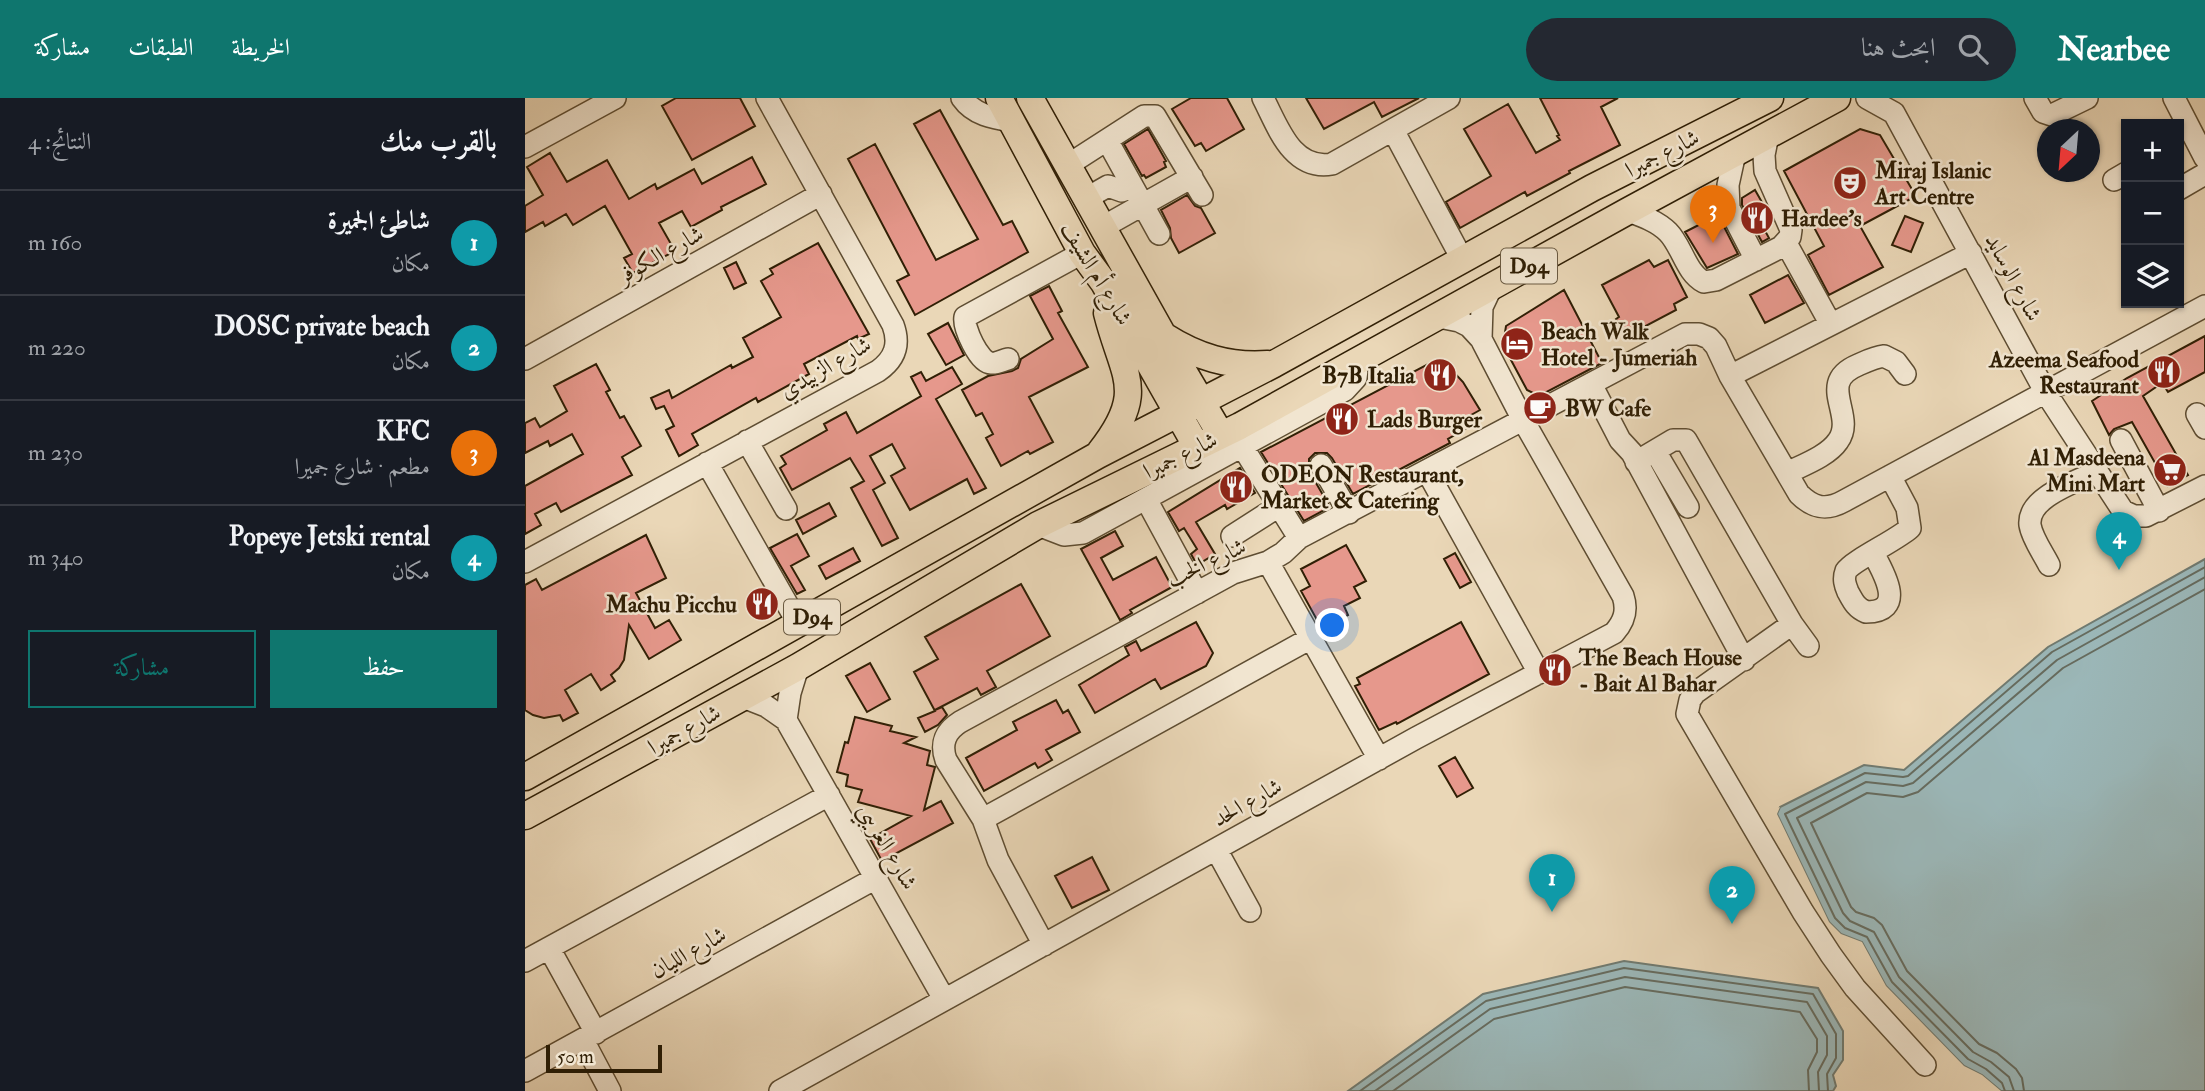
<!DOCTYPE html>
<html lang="ar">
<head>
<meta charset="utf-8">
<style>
	body { margin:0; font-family:"IM FELL Double Pica",Amiri,serif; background:#242831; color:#f1f3f6; direction:rtl }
	.controls { position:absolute; right:21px; top:21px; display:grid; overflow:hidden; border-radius:0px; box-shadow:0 2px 5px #0004 }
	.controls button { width:63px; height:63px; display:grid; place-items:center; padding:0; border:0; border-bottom:2px solid #363941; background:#171b24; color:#f1f3f6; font:35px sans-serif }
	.compass { position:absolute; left:1512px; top:21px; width:63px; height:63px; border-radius:50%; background:#171b24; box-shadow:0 2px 5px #0004; rotate:206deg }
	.scale { position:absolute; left:21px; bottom:18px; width:116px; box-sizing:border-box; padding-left:7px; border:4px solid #301f05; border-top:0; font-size:19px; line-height:24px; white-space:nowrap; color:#301f05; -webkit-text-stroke:5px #f1e5d0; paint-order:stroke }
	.you { position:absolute; left:808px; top:528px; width:24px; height:24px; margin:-18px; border:5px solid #fff; border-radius:50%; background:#1a73e8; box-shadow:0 0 0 10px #1a73e833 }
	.badge { display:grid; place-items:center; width:46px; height:46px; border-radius:50%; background:#0f766e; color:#fff; font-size:23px; font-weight:700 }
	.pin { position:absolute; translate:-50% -58px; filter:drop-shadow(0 2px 4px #0008) }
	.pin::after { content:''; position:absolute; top:37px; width:24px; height:21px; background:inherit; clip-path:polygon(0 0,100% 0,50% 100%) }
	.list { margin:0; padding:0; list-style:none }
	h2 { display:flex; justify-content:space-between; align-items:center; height:91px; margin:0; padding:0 28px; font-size:30px }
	h2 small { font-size:23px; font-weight:400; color:#9ea1a6 }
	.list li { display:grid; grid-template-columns:46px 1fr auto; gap:21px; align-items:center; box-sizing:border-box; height:105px; padding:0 28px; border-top:2px solid #363941 }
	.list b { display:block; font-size:26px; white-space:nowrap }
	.list p { margin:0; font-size:23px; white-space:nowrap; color:#9ea1a6 }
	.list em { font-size:23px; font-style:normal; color:#9ea1a6 }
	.actions { display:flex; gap:14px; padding:21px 28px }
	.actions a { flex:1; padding:16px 0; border:2px solid #0f766e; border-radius:0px; text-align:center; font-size:24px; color:#0f766e }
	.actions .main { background:#0f766e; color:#fff }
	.icon { flex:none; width:38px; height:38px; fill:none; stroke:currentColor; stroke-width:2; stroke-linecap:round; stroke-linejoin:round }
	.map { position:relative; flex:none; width:1680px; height:993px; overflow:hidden; direction:ltr }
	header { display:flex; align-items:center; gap:42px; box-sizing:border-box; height:98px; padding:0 35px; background:#0f766e; color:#fff }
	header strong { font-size:33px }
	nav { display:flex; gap:38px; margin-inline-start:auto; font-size:24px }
	.search { width:490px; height:63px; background:#242831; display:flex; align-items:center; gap:18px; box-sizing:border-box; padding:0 24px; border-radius:38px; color:#9ea1a6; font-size:26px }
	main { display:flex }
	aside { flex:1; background:#171b24 }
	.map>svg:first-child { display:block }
	.water { fill:#9bb7b8; stroke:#707a70; stroke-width:2 }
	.pier { fill:#ead7b7 }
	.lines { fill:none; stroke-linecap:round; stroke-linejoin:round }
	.shore { stroke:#666b5e; stroke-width:2 }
	.building { fill:#e6988c; stroke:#301f05; stroke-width:2 }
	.minor-casing { stroke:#5e4d32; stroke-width:24 }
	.major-casing { stroke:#301f05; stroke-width:29 }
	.minor { stroke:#f1e5d0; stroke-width:21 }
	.major { stroke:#ead7b7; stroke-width:26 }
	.labels { text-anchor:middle; stroke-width:5; stroke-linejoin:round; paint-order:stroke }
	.shield { fill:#f1e5d0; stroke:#6a5a42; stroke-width:2 }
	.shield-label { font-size:21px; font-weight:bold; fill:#301f05 }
	.street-label { font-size:23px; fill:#301f05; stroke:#f1e5d0 }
	.poi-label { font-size:23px; font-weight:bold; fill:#301f05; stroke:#f1e5d0; text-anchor:start }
</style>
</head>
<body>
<header>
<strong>Nearbee</strong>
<div class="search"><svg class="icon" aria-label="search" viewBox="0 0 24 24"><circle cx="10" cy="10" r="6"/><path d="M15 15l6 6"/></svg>ابحث هنا</div>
<nav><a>الخريطة</a><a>الطبقات</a><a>مشاركة</a></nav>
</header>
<main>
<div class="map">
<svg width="1680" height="993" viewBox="0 0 1680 993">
	<rect width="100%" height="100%" fill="#ead7b7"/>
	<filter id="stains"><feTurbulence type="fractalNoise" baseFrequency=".00286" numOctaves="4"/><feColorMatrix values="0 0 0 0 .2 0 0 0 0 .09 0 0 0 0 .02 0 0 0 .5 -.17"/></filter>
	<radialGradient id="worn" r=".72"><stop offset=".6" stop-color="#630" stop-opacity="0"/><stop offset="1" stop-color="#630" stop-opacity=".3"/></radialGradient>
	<!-- water -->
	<path class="water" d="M1680 461V993H1476L1457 977 1439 968 1361 888 1337 844 1316 836 1304 824 1252 716 1255 709 1339 667 1379 672 1523 549Z
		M1099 863 1293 890 1318 933V962L1308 977 1311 988 1308 993H823L958 896Z"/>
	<!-- pier -->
	<path class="pier" d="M1255 709 1252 716 1304 824 1316 836 1337 844 1361 888 1439 968 1457 977 1476 993H1471L1455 980 1437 970 1358 890 1335 847 1314 839 1302 826 1248 717 1250 711Z"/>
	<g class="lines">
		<!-- shore -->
		<path class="shore" d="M835 993 961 903 1099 870 1288 896 1311 936V960L1302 976 1303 993
			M850 993 965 911 1100 879 1282 904 1302 938V957L1293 974 1294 993
			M868 993 969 921 1100 889 1275 914 1292 941V954L1283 972 1284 993
			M1480 993 1477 985 1461 971 1443 961 1367 884 1342 839 1320 830 1310 820 1260 716 1340 675 1378 679 1383 678 1527 554 1680 469
			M1489 993 1484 979 1466 964 1448 954 1374 879 1349 834 1325 823 1318 815 1272 720 1341 684 1378 688 1388 685 1532 562 1680 479
			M1499 993 1497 980 1491 971 1472 955 1454 946 1382 873 1357 827 1349 820 1331 814 1326 809 1286 725 1342 695 1378 699 1393 694 1538 570 1680 491"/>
	</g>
	<!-- building -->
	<path class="building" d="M151 0H215L230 28 167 62 137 8Z
		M666 0H702L719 31 681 53 676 45 670 48 647 11Z
		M781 0H894L857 19 849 4 799 31Z
		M1015 0H1093L1076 9 1095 47 1044 73 1045 75 1002 98 1000 94 935 130 921 104 966 78 939 31 983 6 1011 55 1035 42 1032 38 1034 37Z
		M415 12 478 127 487 123 503 154 390 217 372 183 384 177 323 61 350 46 411 162 453 141 389 26Z
		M623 31 641 63 639 64 641 69 621 80 619 77 617 78 599 46Z
		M1335 31 1355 37 1391 98 1335 128 1358 169 1304 197 1283 157 1299 148 1259 73Z
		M25 55 42 84 82 62 104 101 130 86 132 91 169 71 177 86 227 59 241 86 196 109 197 112 166 129 157 113 134 125 150 153 108 175 99 160 107 156 80 108 48 127 41 116 20 128 18 124 0 134V108L18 97 2 69Z
		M1230 92 1242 113 1232 118 1244 140 1237 144 1217 107V100Z
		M662 97 670 108 676 110 690 135 654 155 646 140 645 130 636 112Z
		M1193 117 1213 156 1182 170 1160 134Z
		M1380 118 1398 125 1386 154 1367 147Z
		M293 145 344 236 333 241 332 238 279 266 284 276 233 304 231 300 167 336 173 347 154 358 141 332 149 328 139 308 131 311 126 300 144 292 147 300 206 267 207 270 228 259 218 240 256 219 236 183 248 176 245 171Z
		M1124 162 1129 169 1143 162 1162 199 1149 206 1151 212 1100 239 1091 221 1094 219 1077 187Z
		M211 164 221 185 209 191 199 170Z
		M1263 177 1279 205 1240 225 1225 197Z
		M524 188 537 213 533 215 563 269 504 299 528 344 505 356 503 353 476 368 461 340 468 336 457 315 451 318 437 292 463 278 487 273 493 270 496 261 528 241 505 198Z
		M1039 192 1077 265 1014 298 1002 292 978 247 981 228Z
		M423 225 439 257 421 267 403 236Z
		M1680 238V274L1643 294 1637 285 1618 298 1663 377 1643 388 1607 324 1589 331 1584 337 1567 303 1602 280Z
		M907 264 925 270 938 284 955 312 946 317 951 325 923 341 925 345 828 396 807 360 802 355H790L784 361V373L805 409 779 423 736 354Z
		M71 266 85 292 81 294 95 320 99 318 116 348 97 359 107 377 36 414 31 405 10 416 16 427 0 436V388L58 356 47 336 25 348 23 343 0 355V325L10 320 15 329 42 313 29 288Z
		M427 269 437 286 411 301 461 390 449 396 442 381 385 412 366 378 380 370 367 346 345 358 360 385 348 392 373 440 357 448 326 390 339 383 325 360 267 392 255 370 261 366 256 358 302 332 299 326 321 314 332 335 396 298 386 279 396 274 401 283Z
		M715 370 730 395 702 411 700 407 671 424 690 456 672 467 666 456 672 451 659 430 654 433 643 414Z
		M304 405 311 418 278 436 271 422Z
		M590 433 598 448 576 460 588 482 631 459 647 489 605 512 607 515 595 522 556 451Z
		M272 436 284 458 266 468 280 492 272 496 245 450Z
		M121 437 141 480 111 495 130 530 144 522 156 542 124 561 104 527 99 562 94 570 86 577 90 583 76 592 66 576 40 592 53 615 38 623 35 617 19 620 8 617 0 612V487L11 481 17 492Z
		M821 447 841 483 829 489 835 500 819 508 823 517 797 531 776 493 785 488 776 471Z
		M328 450 335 463 301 481 294 468Z
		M930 455 946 484 935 490 919 461Z
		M496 486 525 538 462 573 471 589 456 597 452 590 410 612 417 609 422 617 413 627 400 634 393 620 410 613 389 574 413 561 400 539Z
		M671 524 688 555 681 568 636 591 630 581 570 615 554 587 604 557 600 549 611 543 616 553Z
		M936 524 964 576 872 626 871 624 854 632 830 588 835 586 832 580Z
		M345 565 365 601 342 614 321 578Z
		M531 602 538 615 543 612 555 634 521 652 527 662 513 670 510 665 459 693 441 660 492 632 488 624Z
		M330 619 367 628 365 633 391 639 379 645 405 653 402 667 410 669 399 712 416 703 428 725 357 763 345 741 386 718 333 704 337 692 321 688 323 677 312 674 320 644 323 645Z
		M930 659 948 690 932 699 914 668Z
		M567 759 584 792 547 810 530 778Z"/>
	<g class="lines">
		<!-- minor casing -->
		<g class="minor-casing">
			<path id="minor" d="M437 0C449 17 468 20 487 23
				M738 0C753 29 767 73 807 66L924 0
				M1342 0 1369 15 1521 295 1598 413 1609 418H1621L1680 388
				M1510 0 1518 14 1527 17 1562 0
				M1649 0 1680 60
				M868 32 937 161
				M582 42 634 136
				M0 49 90 0
				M1210 55 1203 87 1204 110 1231 162
				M543 67 619 18H630L677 97
				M1589 82 1601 75
				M1654 91 1680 76
				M562 100 583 88 597 93 608 89
				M1103 113C1117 118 1132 123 1143 134 1157 148 1161 175 1179 184L1191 182 1256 149 1265 139 1266 132 1240 73 1239 57 1243 37
				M578 129 667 79
				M1261 145 1305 225
				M956 241 957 209 966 190
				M0 261 296 96
				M483 261C478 262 471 266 466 265 454 265 438 229 440 219L557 155
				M1205 278 1446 155
				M1066 286 1095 342 1107 355 1219 562
				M1672 316 1680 330
				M1596 342 1634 413
				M222 343 261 411
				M717 348 774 440
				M1130 353 1163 409
				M1111 364 1148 342H1161L1267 526 1283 548
				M182 365 274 527
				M796 367 824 415
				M902 373 1014 575
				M1262 375C1278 367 1303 358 1313 343 1332 317 1290 285 1333 267 1342 263 1350 259 1359 258L1371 264 1380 276
				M621 401 672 495
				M513 427 539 437 558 435 820 292 831 280 833 263
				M707 438 754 408
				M1348 455C1359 475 1382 514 1341 514 1331 510 1328 503 1323 494 1320 487 1318 481 1321 473 1327 463 1372 442 1385 430L1382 410 1365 378
				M0 464 353 273C370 261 375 246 368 227L242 0
				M743 464 854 661
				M1524 467C1518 455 1507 440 1505 427 1502 399 1551 384 1571 374
				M1267 526 1170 595 1165 602 1162 616 1278 814 1306 857 1330 890 1400 967
				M218 599 241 608 261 622 419 901
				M261 622 265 595 273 569
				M458 721 786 540
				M691 751 725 813
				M519 847 473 762 458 721 421 662C415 645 421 633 435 624L708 475 743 464 758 455 774 440 1160 236H1174L1184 240 1191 248 1205 278 1274 396C1288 410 1301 413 1319 403L1680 208
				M24 850 71 935
				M0 863 304 697
				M58 942 85 993
				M0 973 351 780
				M255 993 891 640 1089 535C1099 524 1103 513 1098 498L998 322 956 241 944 228 934 223 914 219"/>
		</g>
		<!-- major casing -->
		<g class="major-casing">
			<path id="major" d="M474 0 557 155 579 185 672 349
				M505 0 657 271 696 337
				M639 238C672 259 704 269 743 266
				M575 354C623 293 598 279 582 215
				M0 679 573 357 749 266 1067 90 1245 0
				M0 718 273 569 513 427 715 328 1103 113 1312 0"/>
		</g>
		<!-- minor -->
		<use href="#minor" class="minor"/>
		<!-- major -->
		<use href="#major" class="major"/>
	</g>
	<!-- icons -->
	<defs>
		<g id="theatre-disc" transform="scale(1.75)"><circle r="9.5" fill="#8f2418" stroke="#f1e5d0"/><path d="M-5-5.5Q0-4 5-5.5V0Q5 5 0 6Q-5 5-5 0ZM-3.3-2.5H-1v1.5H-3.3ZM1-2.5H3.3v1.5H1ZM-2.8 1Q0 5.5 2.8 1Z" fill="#fff"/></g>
		<g id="restaurant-disc" transform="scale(1.75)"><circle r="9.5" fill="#8f2418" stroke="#f1e5d0"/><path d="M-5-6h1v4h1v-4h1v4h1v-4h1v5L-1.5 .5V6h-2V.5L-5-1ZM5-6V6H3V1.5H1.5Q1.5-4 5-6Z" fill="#fff"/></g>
		<g id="hotel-disc" transform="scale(1.75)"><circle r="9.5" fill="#8f2418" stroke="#f1e5d0"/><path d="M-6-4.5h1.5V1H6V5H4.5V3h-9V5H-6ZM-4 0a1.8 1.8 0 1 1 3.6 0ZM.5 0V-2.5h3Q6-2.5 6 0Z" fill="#fff"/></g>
		<g id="cafe-disc" transform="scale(1.75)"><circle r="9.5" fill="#8f2418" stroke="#f1e5d0"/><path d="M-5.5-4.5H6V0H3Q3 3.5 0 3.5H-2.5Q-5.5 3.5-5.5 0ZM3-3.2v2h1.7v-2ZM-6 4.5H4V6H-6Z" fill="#fff"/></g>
		<g id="supermarket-disc" transform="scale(1.75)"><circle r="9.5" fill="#8f2418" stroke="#f1e5d0"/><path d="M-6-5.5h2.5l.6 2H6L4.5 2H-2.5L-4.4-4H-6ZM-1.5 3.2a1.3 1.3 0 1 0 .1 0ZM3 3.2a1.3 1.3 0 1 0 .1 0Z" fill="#fff"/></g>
	</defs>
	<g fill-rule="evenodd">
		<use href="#theatre-disc" x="1325" y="85"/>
		<use href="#restaurant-disc" x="1232" y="120"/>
		<use href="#hotel-disc" x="992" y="246"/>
		<use href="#restaurant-disc" x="1639" y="274"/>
		<use href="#restaurant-disc" x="915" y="277"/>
		<use href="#cafe-disc" x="1015" y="310"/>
		<use href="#restaurant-disc" x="817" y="321"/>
		<use href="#supermarket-disc" x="1645" y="372"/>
		<use href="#restaurant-disc" x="711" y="389"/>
		<use href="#restaurant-disc" x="237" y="506"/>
		<use href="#restaurant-disc" x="1030" y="572"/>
	</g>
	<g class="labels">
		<!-- shield labels -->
		<g class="shield">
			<rect x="976" y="150.5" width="56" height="35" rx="5"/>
			<rect x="259" y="501.5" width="56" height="35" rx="5"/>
		</g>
		<g class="shield-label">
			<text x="1004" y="175">D94</text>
			<text x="287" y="526">D94</text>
		</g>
		<!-- street labels -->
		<g class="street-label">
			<text transform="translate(1137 55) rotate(-27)" y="8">شارع جميرا</text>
			<text transform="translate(135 156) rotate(-29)" y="8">شارع الكوفر</text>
			<text transform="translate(572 175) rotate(59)" y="8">شارع أم الشيف</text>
			<text transform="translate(1489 179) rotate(62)" y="8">شارع الوسايد</text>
			<text transform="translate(300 269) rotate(-30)" y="8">شارع الزبيدي</text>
			<text transform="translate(655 357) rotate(-26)" y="8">شارع جميرا</text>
			<text transform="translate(681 464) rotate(-25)" y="8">شارع الخب</text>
			<text transform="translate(159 631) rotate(-29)" y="8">شارع جميرا</text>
			<text transform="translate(722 704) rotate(-29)" y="8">شارع الحد</text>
			<text transform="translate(363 748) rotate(60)" y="8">شارع الغريبي</text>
			<text transform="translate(163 854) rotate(-29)" y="8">شارع الليان</text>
		</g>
		<!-- poi labels -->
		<g class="poi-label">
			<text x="1350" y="80">Miraj Islanic<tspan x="1350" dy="26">Art Centre</tspan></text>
			<text x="1256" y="128">Hardee's</text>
			<text x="1016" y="241">Beach Walk<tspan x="1016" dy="26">Hotel - Jumeriah</tspan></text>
			<text x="1614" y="269" text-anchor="end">Azeema Seafood<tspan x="1614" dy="26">Restaurant</tspan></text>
			<text x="890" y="285" text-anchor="end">B7B Italia</text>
			<text x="1040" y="318">BW Cafe</text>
			<text x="842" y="329">Lads Burger</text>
			<text x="1620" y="367" text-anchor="end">Al Masdeena<tspan x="1620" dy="26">Mini Mart</tspan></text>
			<text x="736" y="384">ODEON Restaurant,<tspan x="736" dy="26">Market &amp; Catering</tspan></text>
			<text x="212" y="514" text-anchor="end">Machu Picchu</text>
			<text x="1054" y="567">The Beach House<tspan x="1054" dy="26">- Bait Al Bahar</tspan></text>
		</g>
	</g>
	<rect width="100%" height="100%" filter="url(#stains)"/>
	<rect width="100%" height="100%" fill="url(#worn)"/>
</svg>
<div class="controls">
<button>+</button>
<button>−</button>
<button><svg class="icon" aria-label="layers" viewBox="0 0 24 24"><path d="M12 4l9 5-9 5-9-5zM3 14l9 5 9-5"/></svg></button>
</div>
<svg class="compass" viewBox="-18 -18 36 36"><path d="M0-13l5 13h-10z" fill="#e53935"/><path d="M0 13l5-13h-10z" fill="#9ea1a6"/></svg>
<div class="scale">50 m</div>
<div class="you"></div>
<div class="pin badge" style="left:1027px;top:814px;background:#0f9aa8">1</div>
<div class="pin badge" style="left:1207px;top:826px;background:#0f9aa8">2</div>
<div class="pin badge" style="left:1188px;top:145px;background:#e8710a">3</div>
<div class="pin badge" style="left:1594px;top:472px;background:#0f9aa8">4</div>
</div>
<aside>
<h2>بالقرب منك<small>النتائج: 4</small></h2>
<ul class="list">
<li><span class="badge" style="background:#0f9aa8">1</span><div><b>شاطئ الجميرة</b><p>مكان</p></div><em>160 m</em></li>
<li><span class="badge" style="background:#0f9aa8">2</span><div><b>DOSC private beach</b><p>مكان</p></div><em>220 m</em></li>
<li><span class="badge" style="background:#e8710a">3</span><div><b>KFC</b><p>مطعم · شارع جميرا</p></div><em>230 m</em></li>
<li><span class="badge" style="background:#0f9aa8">4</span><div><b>Popeye Jetski rental</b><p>مكان</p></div><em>340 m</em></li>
</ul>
<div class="actions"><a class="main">حفظ</a><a>مشاركة</a></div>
</aside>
</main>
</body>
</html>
